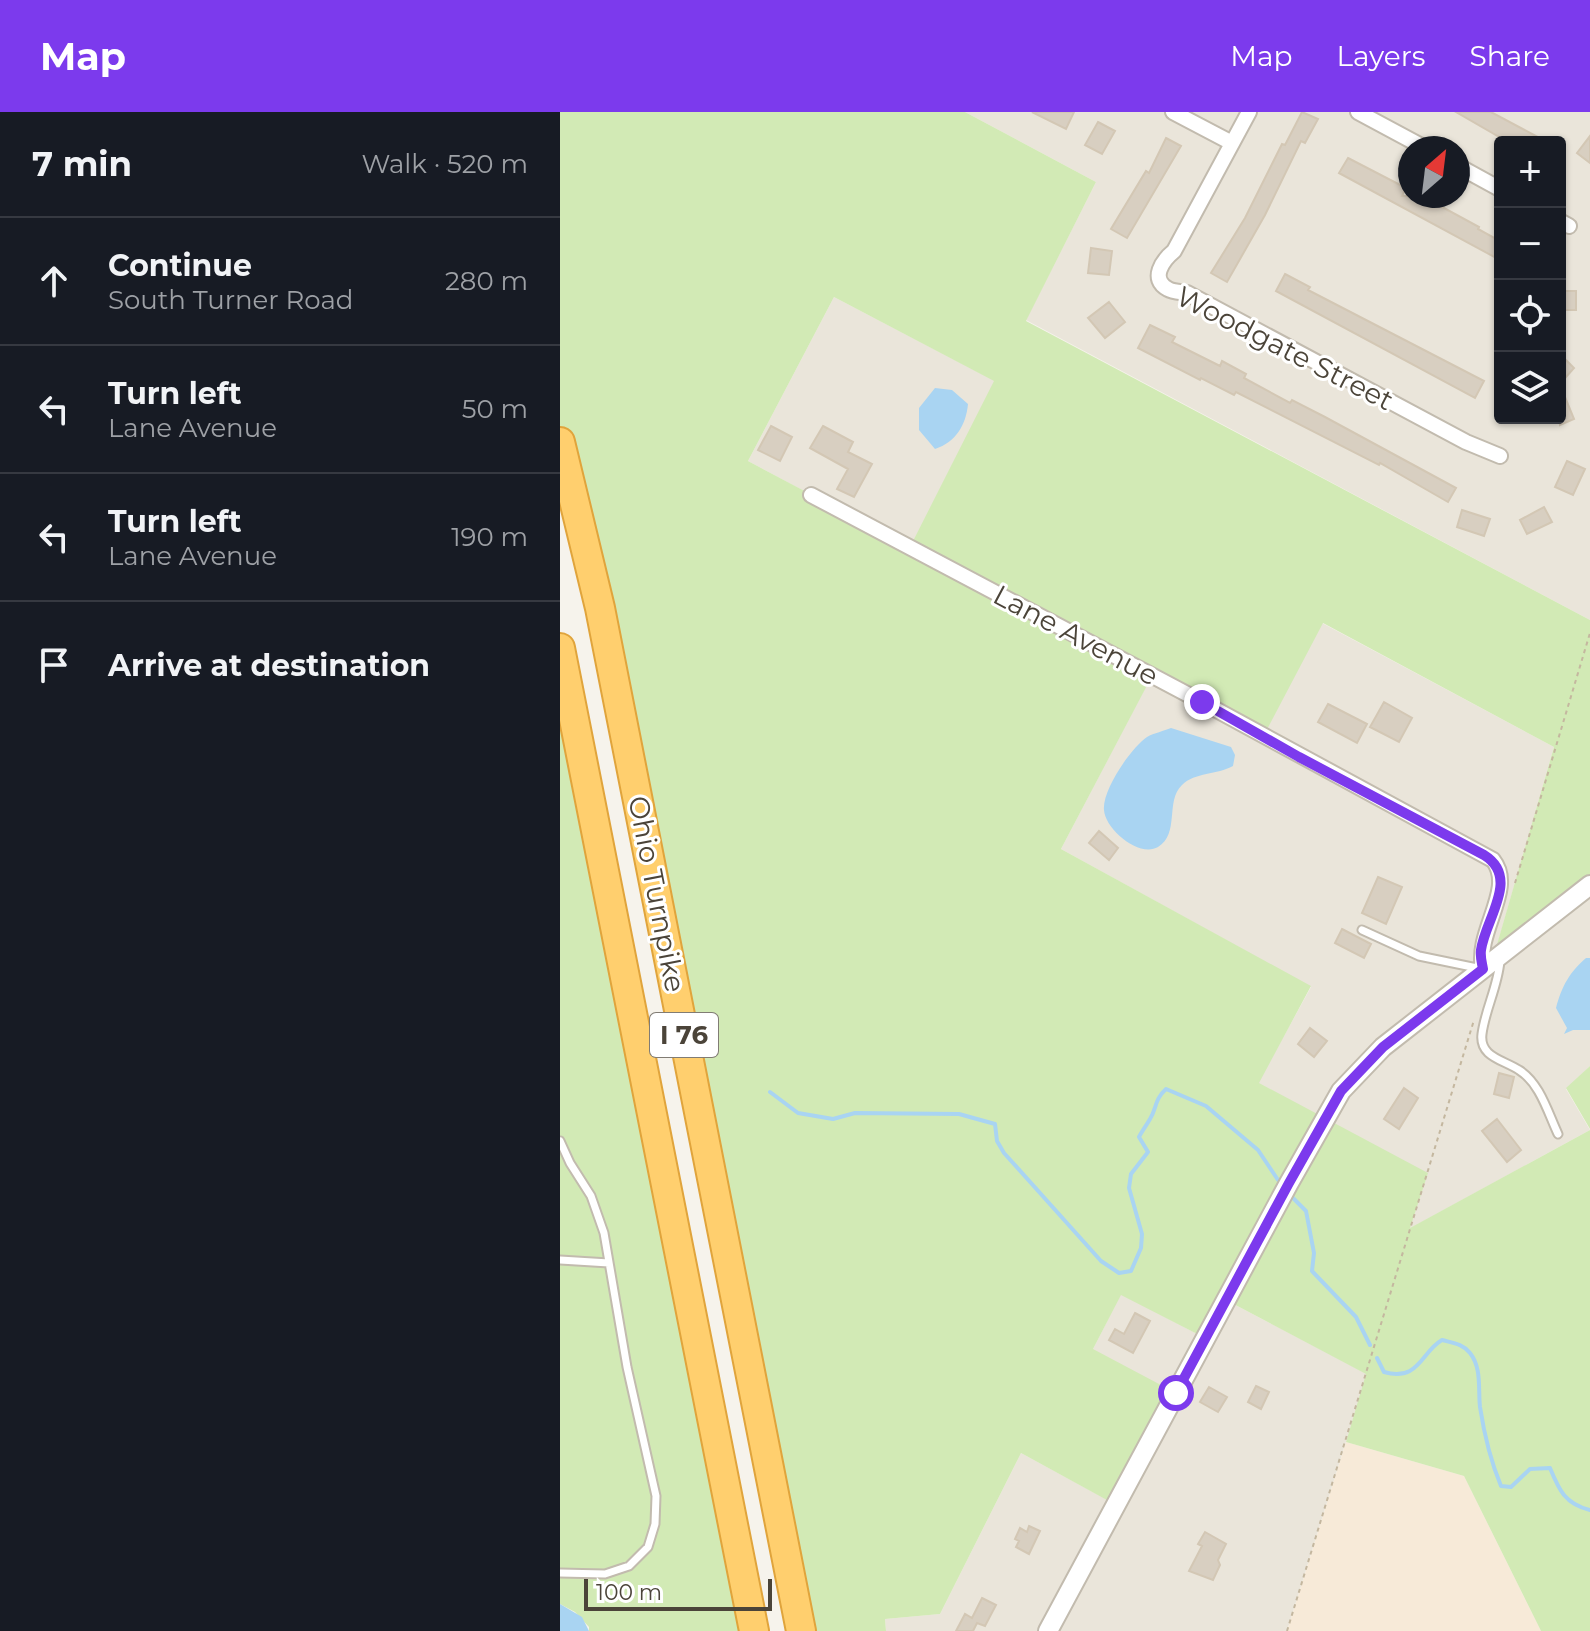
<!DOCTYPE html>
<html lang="en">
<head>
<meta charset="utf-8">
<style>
	body { margin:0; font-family:Montserrat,sans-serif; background:#20242c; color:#f1f3f6 }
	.controls { position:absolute; right:24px; top:24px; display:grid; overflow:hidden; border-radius:8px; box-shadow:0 2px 6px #0004 }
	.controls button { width:72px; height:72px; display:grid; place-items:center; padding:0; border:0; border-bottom:2px solid #363941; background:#171b24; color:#f1f3f6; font:40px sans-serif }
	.compass { position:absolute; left:838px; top:24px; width:72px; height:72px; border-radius:50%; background:#171b24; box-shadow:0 2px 6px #0004; rotate:28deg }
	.scale { position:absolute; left:24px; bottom:20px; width:188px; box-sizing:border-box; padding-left:8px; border:4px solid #4b4439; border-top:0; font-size:22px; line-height:28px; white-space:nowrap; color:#4b4439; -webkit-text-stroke:6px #fff; paint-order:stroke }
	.stop { position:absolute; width:24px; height:24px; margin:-18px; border:6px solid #7c3aed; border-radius:50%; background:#fff }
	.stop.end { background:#7c3aed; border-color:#fff; box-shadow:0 2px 8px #0008 }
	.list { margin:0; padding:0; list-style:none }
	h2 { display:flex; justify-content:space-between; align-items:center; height:104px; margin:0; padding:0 32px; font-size:34px }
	h2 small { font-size:26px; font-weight:400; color:#9ea1a6 }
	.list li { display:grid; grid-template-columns:52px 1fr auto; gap:24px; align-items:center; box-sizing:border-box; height:128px; padding:0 32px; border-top:2px solid #363941 }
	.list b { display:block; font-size:30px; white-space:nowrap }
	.list p { margin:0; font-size:26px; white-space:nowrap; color:#9ea1a6 }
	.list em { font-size:26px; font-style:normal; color:#9ea1a6 }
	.icon { flex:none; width:44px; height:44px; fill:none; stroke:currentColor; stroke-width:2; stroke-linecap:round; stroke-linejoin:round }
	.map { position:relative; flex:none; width:1030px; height:1519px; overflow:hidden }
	header { display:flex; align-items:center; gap:48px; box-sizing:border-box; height:112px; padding:0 40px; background:#7c3aed; color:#fff }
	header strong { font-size:38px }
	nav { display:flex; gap:44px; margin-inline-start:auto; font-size:28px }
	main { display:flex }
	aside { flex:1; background:#171b24 }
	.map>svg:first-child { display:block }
	.residential { fill:#eae5da; fill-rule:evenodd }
	.commercial { fill:#f7ead8 }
	.green { fill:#d2eab5; fill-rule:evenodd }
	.water { fill:#a9d4f2 }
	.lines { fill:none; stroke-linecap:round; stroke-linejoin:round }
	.stream { stroke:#a9d4f2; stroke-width:4 }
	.building { fill:#d8cfc1; stroke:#d3c7b4; stroke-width:2 }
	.service-casing { stroke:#c2bbae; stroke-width:11 }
	.minor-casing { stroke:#c2bbae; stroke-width:18 }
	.tertiary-casing { stroke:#c2bbae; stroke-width:22 }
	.motorway-casing { stroke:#e0a43c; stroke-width:32 }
	.path { stroke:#c4b79f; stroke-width:2; stroke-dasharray:4 4; stroke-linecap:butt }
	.service { stroke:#fff; stroke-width:7 }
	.minor { stroke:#fff; stroke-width:14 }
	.tertiary { stroke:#fff; stroke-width:18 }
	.motorway { stroke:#ffcf6e; stroke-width:28 }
	.route { stroke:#7c3aed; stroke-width:10 }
	.labels { text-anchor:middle; stroke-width:6; stroke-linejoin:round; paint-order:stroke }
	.shield { fill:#fff; stroke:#817c74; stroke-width:2 }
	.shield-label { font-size:26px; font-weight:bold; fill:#4b4439 }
	.street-label { font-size:28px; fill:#4b4439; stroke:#fff }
</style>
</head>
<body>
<header>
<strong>Map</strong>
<nav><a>Map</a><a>Layers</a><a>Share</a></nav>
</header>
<main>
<aside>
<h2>7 min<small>Walk · 520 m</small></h2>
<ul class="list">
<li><svg class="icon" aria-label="ahead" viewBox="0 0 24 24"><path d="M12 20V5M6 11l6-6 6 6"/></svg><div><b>Continue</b><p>South Turner Road</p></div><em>280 m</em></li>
<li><svg class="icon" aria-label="left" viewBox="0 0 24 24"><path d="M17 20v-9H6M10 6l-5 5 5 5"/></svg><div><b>Turn left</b><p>Lane Avenue</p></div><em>50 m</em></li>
<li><svg class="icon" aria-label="left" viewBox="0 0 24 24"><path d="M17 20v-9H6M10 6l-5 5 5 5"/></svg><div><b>Turn left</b><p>Lane Avenue</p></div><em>190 m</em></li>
<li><svg class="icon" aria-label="arrive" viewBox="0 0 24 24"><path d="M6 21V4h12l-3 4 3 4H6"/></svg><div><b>Arrive at destination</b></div></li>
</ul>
</aside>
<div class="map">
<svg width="1030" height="1519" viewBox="0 0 1030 1519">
	<rect width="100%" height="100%" fill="#f6f3ec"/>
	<!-- residential -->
	<path class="residential" d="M405 0H1030V508L466 208 536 70ZM940 30H1000V306H940ZM850 36H898V84H850Z
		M274 185 435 269 350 436 188 349Z
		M762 511 994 635 936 837 1030 773V954L1006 977 1030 1018 849 1117 764 1007 698 971 751 875 501 737 592 563 703 624Z
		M561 1182 645 1226 666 1188 807 1262 727 1519H326L325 1507 380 1502 461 1341 555 1392 533 1237Z"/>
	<!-- commercial -->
	<path class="commercial" d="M786 1330 904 1364 981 1519H727Z"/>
	<!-- green -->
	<path class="green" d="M0 0H405L536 70 466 209 1030 508V773L936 836 994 635 763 511 703 625 592 564 501 737 751 874 699 971 868 1061 850 1116 1030 1018V1519H981L904 1364 786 1330 806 1262 666 1188 645 1226 561 1183 533 1237 616 1281 556 1393 461 1341 380 1502 325 1507 326 1519H241L0 330ZM274 185 434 269 350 435 188 349Z
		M0 536 194 1519H29V1515L15 1500 0 1492Z
		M1030 954V1017L1006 976Z"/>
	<!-- water -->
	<path class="water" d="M375 276 392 278 408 292C406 313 396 330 375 337L359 318V296Z
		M611 616 671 635 675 643 673 654C657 663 635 660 622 673 605 689 620 722 598 735 579 746 545 717 544 698 542 678 571 636 587 625 594 621 604 619 611 616Z
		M1026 846H1030V918H1013L1004 922 1007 916 996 896C1002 874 1009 861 1026 846Z
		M0 1492 22 1505 29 1519H0Z"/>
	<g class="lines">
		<!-- stream -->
		<path class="stream" d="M210 980 238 1001 273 1007 295 1001 399 1002 435 1012 437 1029 444 1041 541 1149 559 1161 571 1159 581 1136 582 1122 569 1076 571 1062 588 1040 579 1025C582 1019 586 1014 590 1007 597 996 594 988 606 977L646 994 698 1038 718 1068
			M732 1085 746 1099 754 1141 752 1159 796 1205 810 1233
			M817 1246 824 1260C859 1270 861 1240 882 1228 893 1231 903 1232 910 1241 922 1256 918 1277 920 1295 924 1321 931 1350 941 1374L951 1375 970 1357 990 1356C999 1378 1005 1392 1030 1398"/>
	</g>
	<!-- building -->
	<path class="building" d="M472 0H514L506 17Z
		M742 0 758 7 745 31 741 29 705 103 667 170 651 161 685 106 722 32 725 33Z
		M896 0H931L987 30H948Z
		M538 10 555 19 542 42 525 33Z
		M1030 24V51L1017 41Z
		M606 26 621 34 567 126 551 117 586 59 589 61Z
		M788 46 846 76 842 84H862L919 115 918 117 940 129V148L779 61Z
		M531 136 552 139 549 163 528 161Z
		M725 162 750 175 748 178 924 269 915 286 716 179Z
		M1000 179H1016V198H1000Z
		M549 190 565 210 545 226 528 206Z
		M590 213 615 225 612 230 660 254 662 249 686 262 684 266 730 291 732 288 765 305 896 376 888 390 820 351 819 353 676 280 674 283 641 266 640 268 578 236Z
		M1006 248 1014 256 1006 265 1000 259V253Z
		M1000 273 1014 307 1000 313Z
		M211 314 232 325 220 349 198 338Z
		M263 314 293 330 288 340 312 352 294 385 277 377 288 357 250 336Z
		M1007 349 1025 357 1013 383 995 375Z
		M984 395 992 410 967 422 960 408Z
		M902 398 930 407 924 424 897 415Z
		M824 590 852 606 839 630 810 615Z
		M768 592 807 612 797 631 758 610Z
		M539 719 558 736 549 748 529 731Z
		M818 765 842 775 826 812 802 801Z
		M782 817 811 832 804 846 775 831Z
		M750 916 767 929 754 945 738 932Z
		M939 961 954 965 949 986 934 982Z
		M844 976 858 986 839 1017 824 1007Z
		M937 1007 961 1038 947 1050 922 1019Z
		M575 1201 590 1209 573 1241 549 1228 555 1217 564 1222Z
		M696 1274 709 1280 701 1297 688 1290Z
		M649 1275 667 1285 658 1300 640 1290Z
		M469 1414 480 1419 469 1442 456 1435 459 1429 455 1427 460 1416 467 1420Z
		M645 1420 666 1432 658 1448 660 1453 653 1468 629 1459 642 1434 638 1432Z
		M422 1486 436 1493 425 1514 417 1511 413 1519H396L405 1502 412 1506Z"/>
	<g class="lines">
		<!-- service casing -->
		<g class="service-casing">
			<path id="service" d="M802 818 859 844 917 856
				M940 849C938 874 925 898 922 922 919 945 944 948 959 958 980 971 988 1001 998 1022
				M0 1029 10 1051 31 1084 44 1121 67 1255 96 1384 95 1412 88 1435 69 1454 45 1462 0 1461
				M0 1148 49 1151"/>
		</g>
		<!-- minor casing -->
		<g class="minor-casing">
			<path id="minor" d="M613 0 672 31
				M689 0 614 139C603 148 589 167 608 177 613 180 622 180 627 181L906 330 940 344
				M798 0 865 36
				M898 54 940 77
				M1000 109 1009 114
				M251 383 642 590 933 748C956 777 915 819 923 857"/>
		</g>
		<!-- tertiary casing -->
		<g class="tertiary-casing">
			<path id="tertiary" d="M488 1519 729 1071 781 979 823 935 1030 773"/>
		</g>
		<!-- motorway casing -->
		<g class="motorway-casing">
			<path id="motorway" d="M0 330 40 496 241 1519
				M0 536 194 1519"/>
		</g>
		<!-- path -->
		<path class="path" d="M955 771 1030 521
			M727 1519 914 908"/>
		<!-- service -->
		<use href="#service" class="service"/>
		<!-- minor -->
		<use href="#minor" class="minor"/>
		<!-- tertiary -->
		<use href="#tertiary" class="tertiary"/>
		<!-- motorway -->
		<use href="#motorway" class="motorway"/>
	</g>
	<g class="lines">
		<!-- route -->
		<path class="route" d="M616 1281 729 1071 781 979 823 935 923 857C922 851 920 845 921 838 925 807 961 766 924 743L739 645 642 590"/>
	</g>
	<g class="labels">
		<!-- shield labels -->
		<rect class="shield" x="90" y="901" width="68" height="44" rx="6"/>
		<g class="shield-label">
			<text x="124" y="932">I 76</text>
		</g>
		<!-- street labels -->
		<g class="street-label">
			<text transform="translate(725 236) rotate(27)" y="10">Woodgate Street</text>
			<text transform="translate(516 523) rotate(28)" y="10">Lane Avenue</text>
			<text transform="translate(97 782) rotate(79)" y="10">Ohio Turnpike</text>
		</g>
	</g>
</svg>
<div class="controls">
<button>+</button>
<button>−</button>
<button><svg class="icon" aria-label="locate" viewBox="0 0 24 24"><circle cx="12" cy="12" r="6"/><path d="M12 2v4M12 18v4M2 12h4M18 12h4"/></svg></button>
<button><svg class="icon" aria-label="layers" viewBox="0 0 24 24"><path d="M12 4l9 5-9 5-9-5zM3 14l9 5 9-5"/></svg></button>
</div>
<svg class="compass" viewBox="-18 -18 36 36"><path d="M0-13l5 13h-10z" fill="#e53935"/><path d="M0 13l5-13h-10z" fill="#9ea1a6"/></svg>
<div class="scale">100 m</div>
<div class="stop" style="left:616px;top:1281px"></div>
<div class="stop end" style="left:642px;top:590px"></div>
</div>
</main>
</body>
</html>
